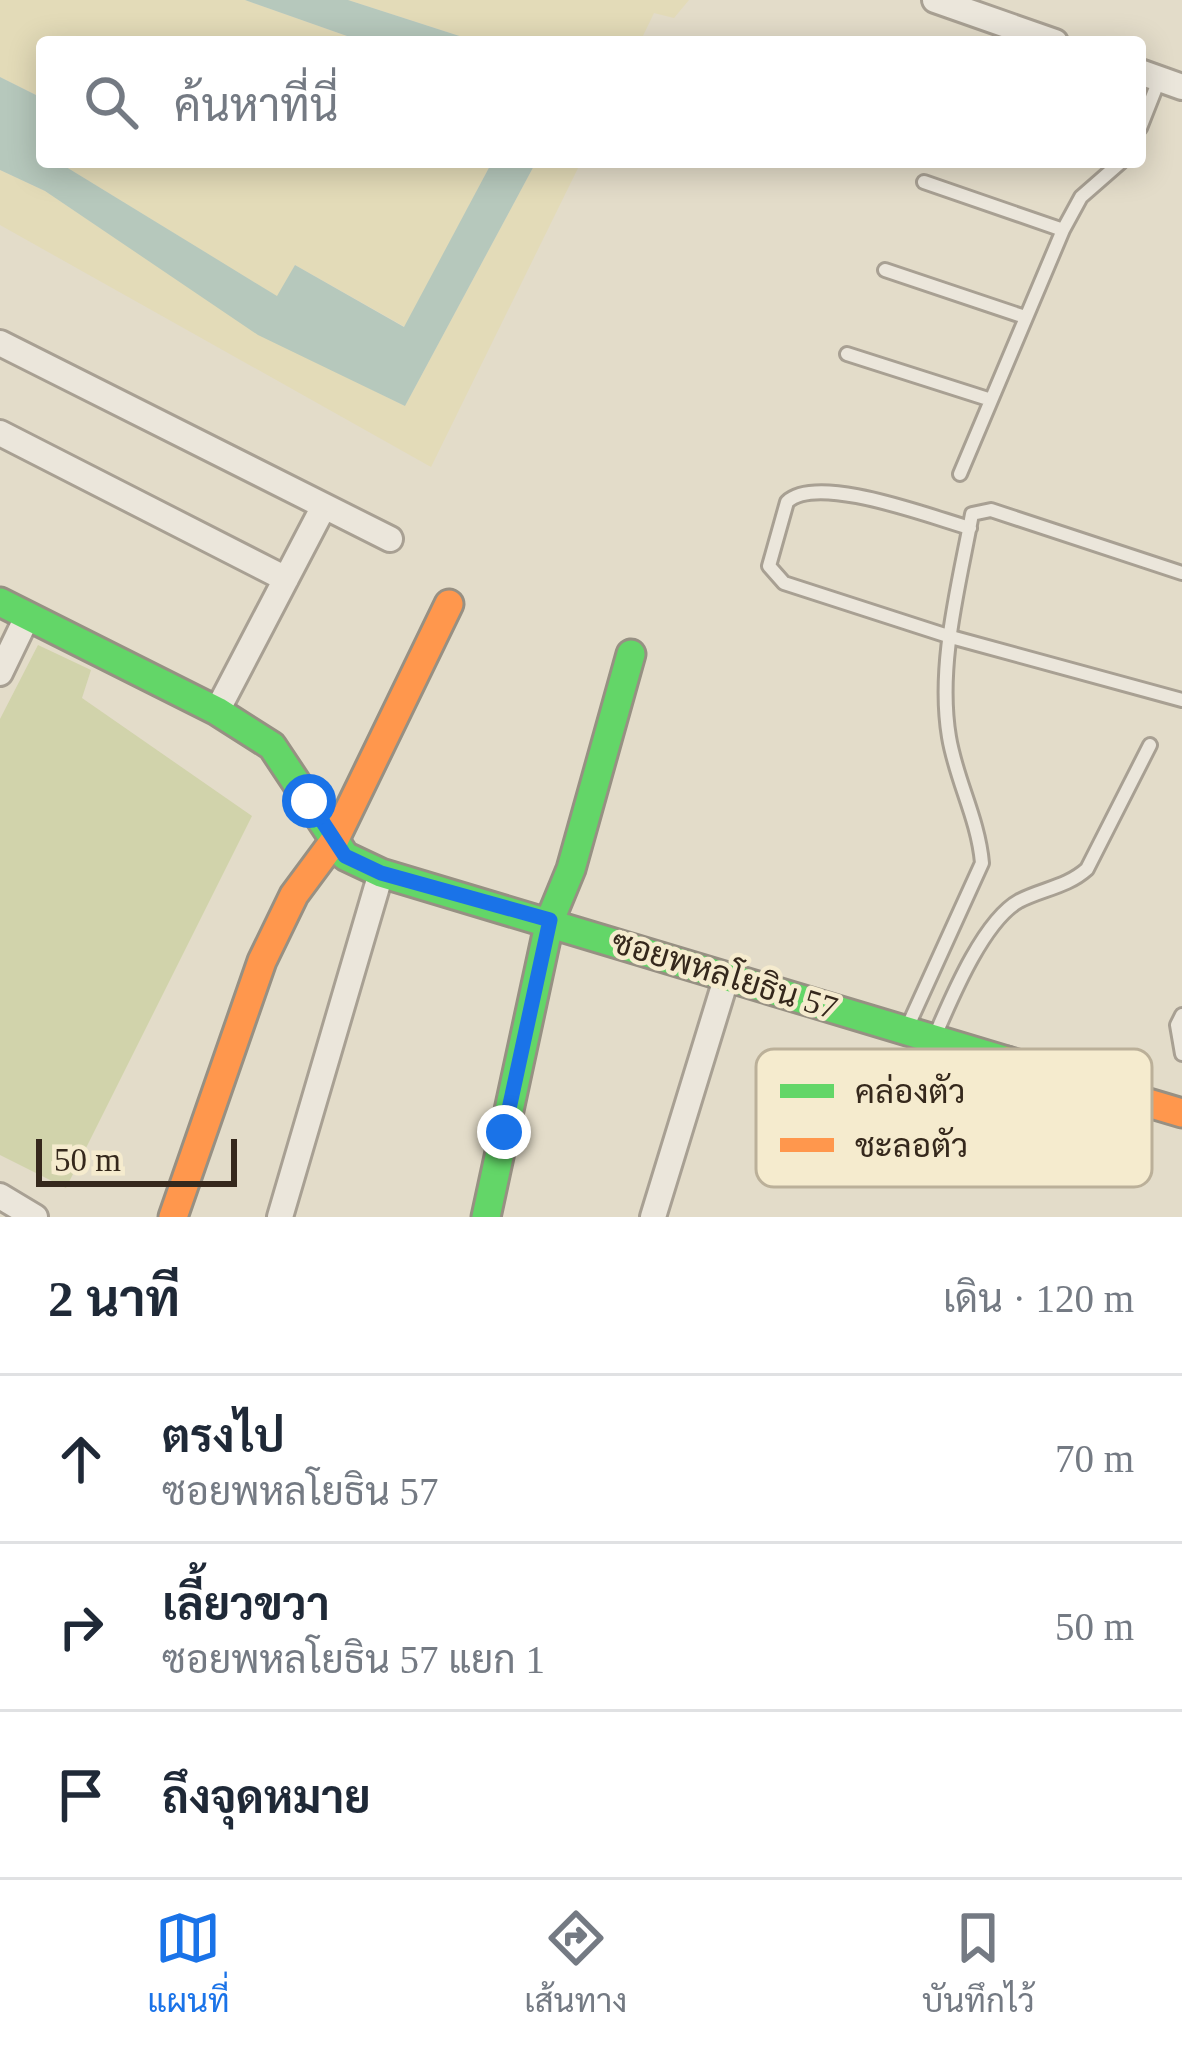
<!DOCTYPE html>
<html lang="th">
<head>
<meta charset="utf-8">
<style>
	body { margin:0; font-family:"Times New Roman",Sarabun,serif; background:#f2f2f3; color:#1f2937 }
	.scale { position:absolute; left:36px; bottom:30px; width:201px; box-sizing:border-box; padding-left:12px; border:6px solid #35281c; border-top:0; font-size:33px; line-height:42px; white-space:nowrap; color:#35281c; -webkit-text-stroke:9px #f5ebce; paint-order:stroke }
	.stop { position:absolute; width:36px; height:36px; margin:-27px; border:9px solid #1a73e8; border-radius:50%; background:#fff }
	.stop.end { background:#1a73e8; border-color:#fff; box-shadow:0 3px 12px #0008 }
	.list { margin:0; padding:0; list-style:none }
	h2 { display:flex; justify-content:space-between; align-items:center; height:156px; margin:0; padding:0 48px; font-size:51px }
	h2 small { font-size:39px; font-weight:400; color:#747a83 }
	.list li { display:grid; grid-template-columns:78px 1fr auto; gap:36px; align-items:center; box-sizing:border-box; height:168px; padding:0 48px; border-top:3px solid #e0e1e3 }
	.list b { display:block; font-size:45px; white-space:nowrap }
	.list p { margin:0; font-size:39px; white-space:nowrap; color:#747a83 }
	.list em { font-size:39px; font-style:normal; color:#747a83 }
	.icon { flex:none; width:66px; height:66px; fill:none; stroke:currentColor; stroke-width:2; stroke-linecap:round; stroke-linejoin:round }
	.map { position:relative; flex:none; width:1182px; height:1217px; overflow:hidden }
	.search { position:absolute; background:#fff; box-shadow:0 6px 30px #0003; left:36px; right:36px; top:36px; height:132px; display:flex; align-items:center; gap:30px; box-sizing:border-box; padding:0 42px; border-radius:12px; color:#747a83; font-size:45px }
	.sheet { height:660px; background:#fff }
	nav { display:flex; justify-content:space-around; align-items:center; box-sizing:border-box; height:168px; border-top:3px solid #e0e1e3; background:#fff; font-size:33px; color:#747a83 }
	nav a { display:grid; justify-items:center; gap:6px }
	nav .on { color:#1a73e8 }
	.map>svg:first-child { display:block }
	.farmland { fill:#e3dbb8 }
	.green { fill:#d1d3ab }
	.water { fill:#b6c8bc }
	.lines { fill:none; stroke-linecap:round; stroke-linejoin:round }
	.lane-casing { stroke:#a8a093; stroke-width:18 }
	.street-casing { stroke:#a8a093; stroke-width:30 }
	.fast-casing { stroke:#979083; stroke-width:33 }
	.slow-casing { stroke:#979083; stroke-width:33 }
	.lane { stroke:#ebe6db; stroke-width:12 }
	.street { stroke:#ebe6db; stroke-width:24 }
	.fast { stroke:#63d668; stroke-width:27 }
	.slow { stroke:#ff974d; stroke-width:27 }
	.route { stroke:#1a73e8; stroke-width:15 }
	.labels { text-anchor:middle; stroke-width:9; stroke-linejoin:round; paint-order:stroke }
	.street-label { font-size:33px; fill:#35281c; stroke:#f5ebce }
	.key { fill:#f5ebce; stroke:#bbb099; stroke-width:3 }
	.key-label { font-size:33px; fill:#35281c }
</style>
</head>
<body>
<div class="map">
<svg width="1182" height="1217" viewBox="0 0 1182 1217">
	<rect width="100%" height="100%" fill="#e3dcc9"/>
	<!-- farmland -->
	<path class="farmland" d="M0 0H245L364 42H42V98L0 77Z
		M348 0H689L674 18 654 13 640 42H478Z
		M58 162H492L405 327 295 265 278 297Z
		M536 162H581L431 467 0 225V170L45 191 258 334 405 406Z"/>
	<!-- green -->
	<path class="green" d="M38 645 91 670 82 698 252 816 66 1188 0 1155V719Z"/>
	<!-- water -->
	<path class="water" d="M245 0H348L478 42H364Z
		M0 77 42 98V162H58L277 296 295 265 404 327 492 162H536L405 406 258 335 45 191 0 170Z"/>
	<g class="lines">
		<!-- lane casing -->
		<g class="lane-casing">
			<path id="lane" d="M1140 128 1159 80
				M924 182 1063 230
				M885 270 1025 317
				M847 354 988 399
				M960 474 1063 230 1081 197 1121 162
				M970 528C931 517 817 473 787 502L769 566 784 583 951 637 1182 700
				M1182 1015 1177 1025 1182 1054
				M907 1028 982 863C978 818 956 780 949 737 937 665 959 585 972 514L991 510 1182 573
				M935 1036C951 999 983 921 1019 901 1042 889 1067 887 1087 869L1150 745"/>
		</g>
		<!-- street casing -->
		<g class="street-casing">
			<path id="street" d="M935 0 1055 42
				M1140 72 1182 87
				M0 343 390 539
				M0 433 286 579
				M0 673 28 615
				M217 711 324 506
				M0 1196 35 1217
				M280 1217 381 873
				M653 1217 727 976"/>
		</g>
		<!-- fast casing -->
		<g class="fast-casing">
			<path id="fast" d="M0 602 217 711 272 746 345 856 381 873 1007 1061
				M486 1217 550 920 571 869 631 654"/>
		</g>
		<!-- slow casing -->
		<g class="slow-casing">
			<path id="slow" d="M1007 1061 1182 1113
				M173 1217 262 961 294 895 334 841 449 604"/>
		</g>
		<!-- lane -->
		<use href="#lane" class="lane"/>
		<!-- street -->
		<use href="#street" class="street"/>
		<!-- fast -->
		<use href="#fast" class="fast"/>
		<!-- slow -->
		<use href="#slow" class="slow"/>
	</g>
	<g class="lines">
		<!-- route -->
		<path class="route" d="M309 801 345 856 381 873 550 920 504 1132"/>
	</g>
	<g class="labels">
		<!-- street labels -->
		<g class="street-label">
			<text transform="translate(725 974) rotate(17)" y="12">ซอยพหลโยธิน 57</text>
		</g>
	</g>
	<!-- legend -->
	<rect x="756" y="1049" width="396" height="138" rx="18" class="key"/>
	<rect x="780" y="1084" width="54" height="14" fill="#63d668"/>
	<rect x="780" y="1138" width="54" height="14" fill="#ff974d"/>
	<g class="key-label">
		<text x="855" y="1103">คล่องตัว</text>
		<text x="855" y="1157">ชะลอตัว</text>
	</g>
</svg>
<div class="scale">50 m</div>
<div class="stop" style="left:309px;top:801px"></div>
<div class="stop end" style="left:504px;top:1132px"></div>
<div class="search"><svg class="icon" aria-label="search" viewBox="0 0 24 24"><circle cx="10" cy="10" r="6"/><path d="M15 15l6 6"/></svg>ค้นหาที่นี่</div>
</div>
<section class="sheet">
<h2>2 นาที<small>เดิน · 120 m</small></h2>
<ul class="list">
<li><svg class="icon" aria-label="ahead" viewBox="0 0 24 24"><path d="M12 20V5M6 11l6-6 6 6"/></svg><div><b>ตรงไป</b><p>ซอยพหลโยธิน 57</p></div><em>70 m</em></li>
<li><svg class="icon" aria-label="right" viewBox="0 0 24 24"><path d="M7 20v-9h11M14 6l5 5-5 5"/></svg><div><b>เลี้ยวขวา</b><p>ซอยพหลโยธิน 57 แยก 1</p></div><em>50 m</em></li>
<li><svg class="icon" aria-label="arrive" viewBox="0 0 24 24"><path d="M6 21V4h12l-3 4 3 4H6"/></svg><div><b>ถึงจุดหมาย</b></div></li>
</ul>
</section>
<nav>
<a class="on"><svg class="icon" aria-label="map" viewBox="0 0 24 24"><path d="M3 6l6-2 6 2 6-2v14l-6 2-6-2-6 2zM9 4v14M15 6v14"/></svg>แผนที่</a>
<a><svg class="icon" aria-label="directions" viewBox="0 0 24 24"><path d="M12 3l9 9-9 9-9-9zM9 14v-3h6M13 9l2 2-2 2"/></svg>เส้นทาง</a>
<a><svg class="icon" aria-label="saved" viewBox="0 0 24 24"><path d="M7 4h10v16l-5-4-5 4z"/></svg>บันทึกไว้</a>
</nav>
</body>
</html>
